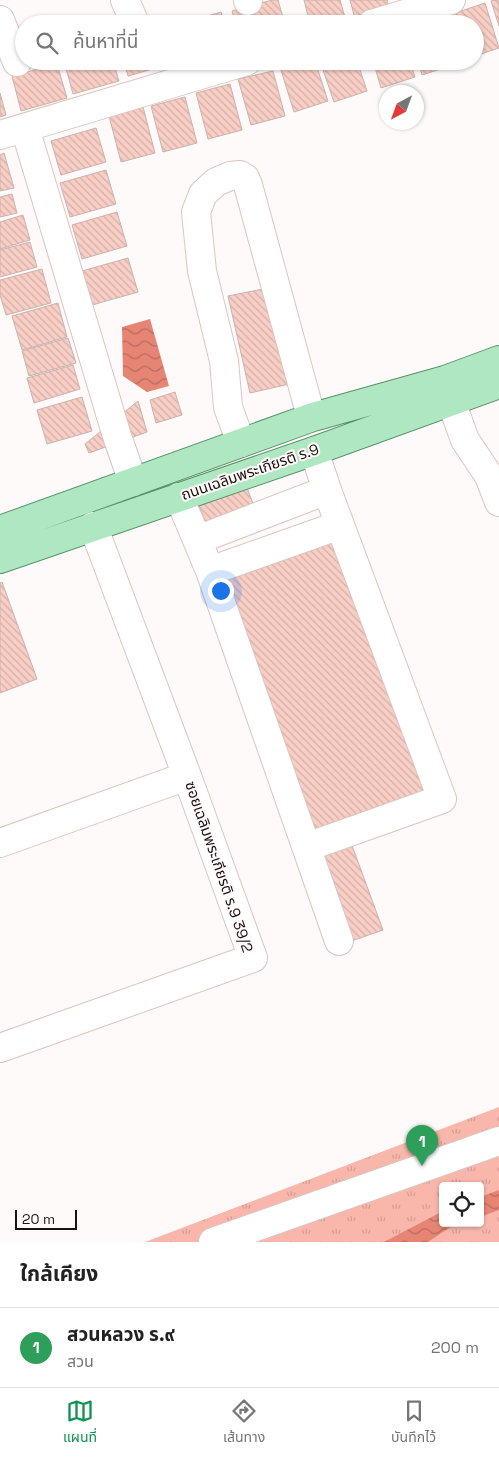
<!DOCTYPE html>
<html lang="th">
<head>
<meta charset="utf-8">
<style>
	body { margin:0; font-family:"Space Grotesk","Noto Sans Thai",sans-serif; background:#f2f2f2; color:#222 }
	.controls { position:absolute; right:15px; bottom:15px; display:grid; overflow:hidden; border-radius:5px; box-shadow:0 1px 4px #0004 }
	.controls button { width:45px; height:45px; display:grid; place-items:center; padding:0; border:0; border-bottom:1px solid #e0e0e0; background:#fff; color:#222; font:25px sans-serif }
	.compass { position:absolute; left:379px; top:85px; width:45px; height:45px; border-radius:50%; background:#fff; box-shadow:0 1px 4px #0004; rotate:221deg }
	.scale { position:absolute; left:15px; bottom:12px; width:62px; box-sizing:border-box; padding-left:5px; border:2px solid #191211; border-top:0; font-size:14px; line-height:18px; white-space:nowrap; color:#191211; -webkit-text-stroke:4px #fefaf9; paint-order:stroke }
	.you { position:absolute; left:220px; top:590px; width:18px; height:18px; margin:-12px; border:4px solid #fff; border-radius:50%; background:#1a73e8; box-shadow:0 0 0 8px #1a73e833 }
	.badge { display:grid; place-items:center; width:32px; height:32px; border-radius:50%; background:#0e9352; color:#fff; font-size:16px; font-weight:700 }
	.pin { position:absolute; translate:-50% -41px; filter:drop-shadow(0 1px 2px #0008) }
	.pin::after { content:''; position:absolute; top:26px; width:18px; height:15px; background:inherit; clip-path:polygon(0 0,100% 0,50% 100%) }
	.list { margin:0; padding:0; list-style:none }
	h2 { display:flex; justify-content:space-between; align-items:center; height:65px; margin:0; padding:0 20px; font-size:21px }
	h2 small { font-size:16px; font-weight:400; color:#767676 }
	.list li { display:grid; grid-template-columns:32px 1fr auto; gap:15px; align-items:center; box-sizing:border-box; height:80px; padding:0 20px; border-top:1px solid #e0e0e0 }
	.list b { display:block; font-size:19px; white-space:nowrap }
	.list p { margin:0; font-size:16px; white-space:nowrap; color:#767676 }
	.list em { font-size:16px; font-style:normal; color:#767676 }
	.icon { flex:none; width:28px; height:28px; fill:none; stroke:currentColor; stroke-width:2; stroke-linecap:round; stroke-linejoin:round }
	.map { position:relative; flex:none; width:499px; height:1242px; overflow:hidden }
	.search { position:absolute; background:#fff; box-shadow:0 1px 4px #0004; left:15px; right:15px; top:15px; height:55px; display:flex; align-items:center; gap:12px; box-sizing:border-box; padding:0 18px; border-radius:28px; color:#767676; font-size:19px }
	.sheet { height:145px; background:#fff }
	nav { display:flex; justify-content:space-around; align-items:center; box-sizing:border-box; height:70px; border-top:1px solid #e0e0e0; background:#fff; font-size:14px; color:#767676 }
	nav a { display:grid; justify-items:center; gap:2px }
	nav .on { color:#0e9352 }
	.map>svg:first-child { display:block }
	.grass { fill:url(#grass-tufts); fill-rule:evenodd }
	.water { fill:url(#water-waves) }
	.building { fill:url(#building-back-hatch); stroke:#c8b3af }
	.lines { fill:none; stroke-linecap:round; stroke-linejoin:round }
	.minor-casing { stroke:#dac5c0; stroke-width:30 }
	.major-casing { stroke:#58926a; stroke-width:30 }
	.minor { stroke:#fff; stroke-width:28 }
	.major { stroke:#afe7c2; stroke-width:28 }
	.labels { text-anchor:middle; stroke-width:4; stroke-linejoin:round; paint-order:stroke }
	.street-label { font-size:15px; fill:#191211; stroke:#fefaf9 }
</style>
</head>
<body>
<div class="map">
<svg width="499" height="1242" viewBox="0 0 499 1242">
	<defs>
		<pattern id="grass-tufts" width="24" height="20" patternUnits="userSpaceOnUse" patternTransform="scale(1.25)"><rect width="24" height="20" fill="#f9b7ab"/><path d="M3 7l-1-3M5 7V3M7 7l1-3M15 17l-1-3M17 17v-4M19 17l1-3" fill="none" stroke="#d59c92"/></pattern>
		<pattern id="water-waves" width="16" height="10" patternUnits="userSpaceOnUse" patternTransform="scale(1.25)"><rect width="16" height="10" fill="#e68574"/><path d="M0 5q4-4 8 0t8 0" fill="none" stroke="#ba6b5e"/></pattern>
		<pattern id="building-back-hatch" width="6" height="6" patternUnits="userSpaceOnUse" patternTransform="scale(1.25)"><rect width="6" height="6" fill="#f8cec5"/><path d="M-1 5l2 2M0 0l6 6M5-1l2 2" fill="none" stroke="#d4b0a8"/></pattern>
	</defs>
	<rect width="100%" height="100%" fill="#fefaf9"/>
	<!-- grass -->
	<path class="grass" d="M499 1107V1242H145ZM443 1186H480V1223H443Z"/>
	<!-- water -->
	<path class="water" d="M150 319 169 386 147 392 123 376 122 327Z
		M499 1190V1210L480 1217V1197Z
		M443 1211V1223H461L449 1228 428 1242H384Z"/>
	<!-- building -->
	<path class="building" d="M272 0H278L285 24H236L232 11Z
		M304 0H340L347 24H310Z
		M350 0H387L391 14 356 23Z
		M495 0H499V26L491 1Z
		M485 3 499 48 475 56V24H455L452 14Z
		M221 12 225 24H181Z
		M441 19 443 24H425Z
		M64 61H113L119 81 73 94Z
		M124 61H173V63L128 76Z
		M297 61H315L328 101 294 112 280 67Z
		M320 61H357L367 91 334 102Z
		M373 61H410L415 77 381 88Z
		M418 61H455L456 64 422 75Z
		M57 64 67 98 21 111 12 76Z
		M273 71 285 116 251 125 238 79Z
		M230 84 242 130 208 139 196 93Z
		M0 93 6 115 0 117Z
		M185 97 197 143 163 152 151 106Z
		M143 107 155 153 121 162 109 116Z
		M96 128 106 162 61 175 51 141Z
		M4 153 14 188 0 191V155Z
		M106 170 116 204 70 217 60 183Z
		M12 194 17 213 0 217V197Z
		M117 212 127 246 82 259 72 225Z
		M23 215 30 240 0 249V222Z
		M30 242 37 267 0 277V250Z
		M128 258 138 292 92 305 82 271Z
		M42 269 51 303 6 315 0 295V280Z
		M273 287 294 383 250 393 228 296Z
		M58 303 67 337 22 350 12 316Z
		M68 338 76 363 29 376 22 351Z
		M73 365 80 389 34 403 27 378Z
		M175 392 182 415 156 423 150 400Z
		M82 397 92 431 47 444 37 410Z
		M138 401 147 432 89 453 85 444Z
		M247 488 256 511 208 529 199 506Z
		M334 535 429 795 317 836 222 576Z
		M2 582 37 679 0 693V583Z
		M350 840 383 930 346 943 314 853Z"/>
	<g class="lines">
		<!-- minor casing -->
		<g class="minor-casing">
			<path id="minor" d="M125 0 135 24
				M248 0V1
				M0 20 17 62
				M372 24 451 0
				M25 128 116 433 133 482
				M0 135 247 61
				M451 401 465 440 489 476 499 502
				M241 443 228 407 224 361 202 271 196 212 203 194 216 182 230 176 240 175 245 178 248 185 309 409
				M179 497 210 571 339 941
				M197 540 327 490
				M210 571 340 525
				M0 843 187 776
				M307 847 442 799 327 490 314 451
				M0 1048 253 958 187 776 93 526
				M213 1242 499 1141"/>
		</g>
		<!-- major casing -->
		<g class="major-casing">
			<path id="major" d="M0 530 313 417 445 380 499 360
				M0 559 314 451 499 384"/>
		</g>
		<!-- minor -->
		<use href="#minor" class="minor"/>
		<!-- major -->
		<use href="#major" class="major"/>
	</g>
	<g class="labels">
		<!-- street labels -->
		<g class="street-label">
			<text transform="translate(250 472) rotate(-19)" y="5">ถนนเฉลิมพระเกียรติ ร.9</text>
			<text transform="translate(219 867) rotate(71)" y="5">ซอยเฉลิมพระเกียรติ ร.9 39/2</text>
		</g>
	</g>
</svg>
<div class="controls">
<button><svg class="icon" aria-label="locate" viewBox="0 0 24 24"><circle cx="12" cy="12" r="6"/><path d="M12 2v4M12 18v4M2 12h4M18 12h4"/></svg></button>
</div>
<svg class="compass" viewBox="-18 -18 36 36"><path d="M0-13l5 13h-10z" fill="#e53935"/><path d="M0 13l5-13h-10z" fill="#767676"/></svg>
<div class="scale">20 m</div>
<div class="you"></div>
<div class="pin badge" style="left:422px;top:1166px;background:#2e9e5b">1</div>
<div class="search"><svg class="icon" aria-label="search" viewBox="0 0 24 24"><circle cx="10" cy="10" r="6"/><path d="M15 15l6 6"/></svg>ค้นหาที่นี่</div>
</div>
<section class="sheet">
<h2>ใกล้เคียง<small></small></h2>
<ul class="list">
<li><span class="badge" style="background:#2e9e5b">1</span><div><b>สวนหลวง ร.๙</b><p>สวน</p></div><em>200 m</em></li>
</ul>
</section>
<nav>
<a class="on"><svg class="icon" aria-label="map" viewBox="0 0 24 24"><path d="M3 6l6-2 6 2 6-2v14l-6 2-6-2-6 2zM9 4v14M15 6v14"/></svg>แผนที่</a>
<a><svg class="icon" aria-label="directions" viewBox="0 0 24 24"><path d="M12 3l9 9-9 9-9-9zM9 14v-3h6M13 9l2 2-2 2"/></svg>เส้นทาง</a>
<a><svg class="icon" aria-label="saved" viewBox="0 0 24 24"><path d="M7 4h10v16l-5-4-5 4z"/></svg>บันทึกไว้</a>
</nav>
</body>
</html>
